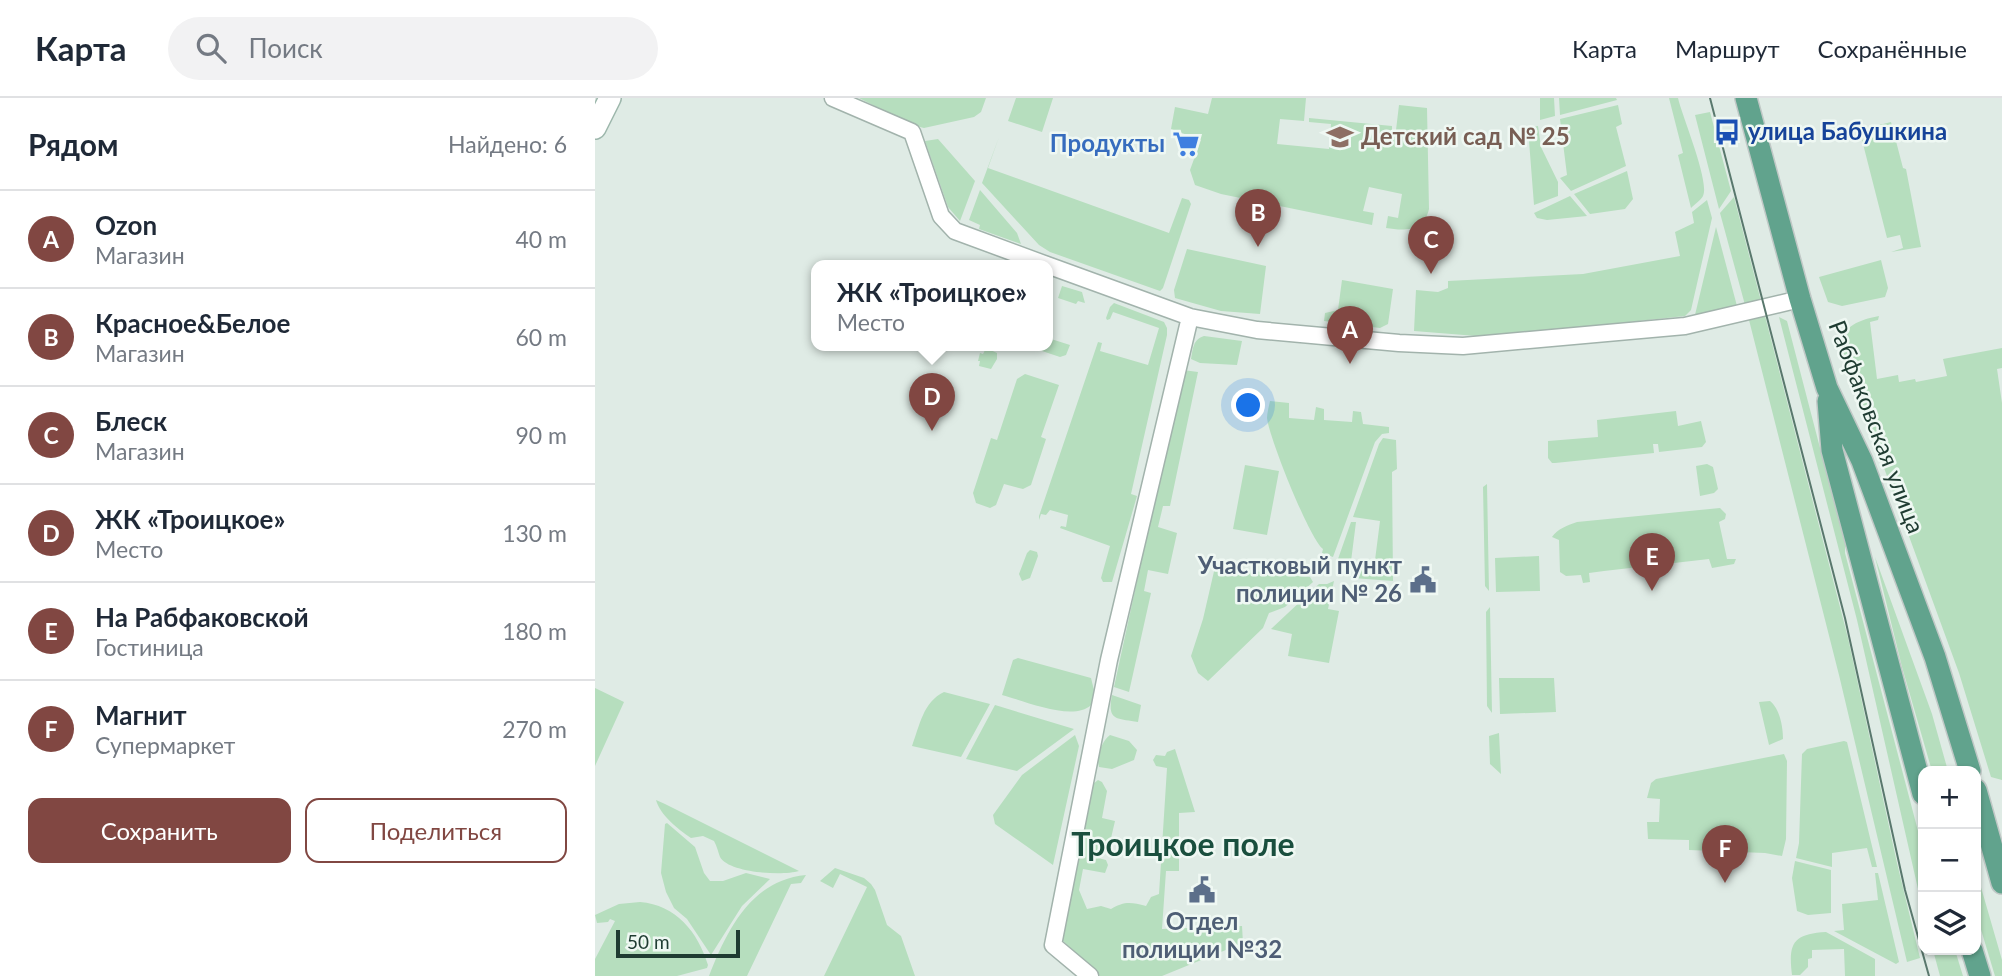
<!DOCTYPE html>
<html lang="ru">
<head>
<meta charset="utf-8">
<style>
	body { margin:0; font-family:Lato,sans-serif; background:#f2f2f3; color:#1f2937 }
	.controls { position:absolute; right:21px; bottom:21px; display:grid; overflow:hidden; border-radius:14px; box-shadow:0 2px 5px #0004 }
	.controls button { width:63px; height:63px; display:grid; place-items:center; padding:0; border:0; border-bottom:2px solid #e0e1e3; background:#fff; color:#1f2937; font:35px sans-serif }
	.scale { position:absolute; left:21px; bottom:18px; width:124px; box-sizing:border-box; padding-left:7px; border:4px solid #1f3c32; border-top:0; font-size:19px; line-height:24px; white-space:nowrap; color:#1f3c32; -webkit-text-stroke:5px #eff8f3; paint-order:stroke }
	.you { position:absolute; left:654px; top:308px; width:24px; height:24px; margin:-18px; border:5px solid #fff; border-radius:50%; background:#1a73e8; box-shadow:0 0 0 10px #1a73e833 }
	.badge { display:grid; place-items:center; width:46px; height:46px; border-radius:50%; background:#814742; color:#fff; font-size:23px; font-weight:700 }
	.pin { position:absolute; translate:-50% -58px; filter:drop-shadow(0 2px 4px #0008) }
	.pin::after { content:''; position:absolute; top:37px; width:24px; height:21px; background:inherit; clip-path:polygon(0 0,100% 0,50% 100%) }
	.popup { position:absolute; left:216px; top:162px; width:242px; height:91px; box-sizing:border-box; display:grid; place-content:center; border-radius:14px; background:#fff; filter:drop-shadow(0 2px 5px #0005); font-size:23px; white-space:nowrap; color:#747a83 }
	.popup b { font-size:26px; color:#1f2937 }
	.popup::after { content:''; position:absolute; left:50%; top:100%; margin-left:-14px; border:14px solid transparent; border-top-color:#fff }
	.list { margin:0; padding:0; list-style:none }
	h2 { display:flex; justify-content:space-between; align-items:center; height:91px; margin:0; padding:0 28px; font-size:30px }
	h2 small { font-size:23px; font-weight:400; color:#747a83 }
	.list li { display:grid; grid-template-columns:46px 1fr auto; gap:21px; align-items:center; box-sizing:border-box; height:98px; padding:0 28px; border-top:2px solid #e0e1e3 }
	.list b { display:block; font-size:26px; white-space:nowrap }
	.list p { margin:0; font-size:23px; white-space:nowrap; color:#747a83 }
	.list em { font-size:23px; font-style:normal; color:#747a83 }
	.actions { display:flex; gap:14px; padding:21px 28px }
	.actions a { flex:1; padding:16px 0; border:2px solid #814742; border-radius:14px; text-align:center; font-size:24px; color:#814742 }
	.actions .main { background:#814742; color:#fff }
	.icon { flex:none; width:38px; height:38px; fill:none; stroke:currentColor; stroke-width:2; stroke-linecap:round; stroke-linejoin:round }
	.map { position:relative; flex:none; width:1407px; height:878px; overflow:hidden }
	header { display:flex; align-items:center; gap:42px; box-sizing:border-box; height:98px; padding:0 35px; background:#fff; border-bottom:2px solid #e0e1e3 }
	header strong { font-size:33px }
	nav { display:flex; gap:38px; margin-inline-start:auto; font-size:24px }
	.search { width:490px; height:63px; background:#f2f2f3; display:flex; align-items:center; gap:18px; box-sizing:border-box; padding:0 24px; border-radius:38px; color:#747a83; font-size:26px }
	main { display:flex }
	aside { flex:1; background:#fff }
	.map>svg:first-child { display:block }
	.green { fill:#b6debe }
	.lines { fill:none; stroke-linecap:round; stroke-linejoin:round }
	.street-casing { stroke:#a2b3ac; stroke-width:19 }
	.secondary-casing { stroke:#9db7ac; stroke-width:24 }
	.primary-casing { stroke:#c0c8c6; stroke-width:24 }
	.street { stroke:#fff; stroke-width:16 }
	.secondary { stroke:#fff; stroke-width:21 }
	.primary { stroke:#61a38d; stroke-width:21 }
	.tram { stroke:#59786d; stroke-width:2 }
	.labels { text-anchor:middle; stroke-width:5; stroke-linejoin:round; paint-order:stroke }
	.transit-label { font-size:24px; font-weight:bold; fill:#164399; stroke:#eff8f3; text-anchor:start }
	.education-label { font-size:24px; font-weight:bold; fill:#785e54; stroke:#eff8f3; text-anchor:start }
	.shop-label { font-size:24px; font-weight:bold; fill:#366cbe; stroke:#eff8f3; text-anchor:end }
	.street-label { font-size:24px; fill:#1f3c32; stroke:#eff8f3 }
	.service-label { font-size:24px; font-weight:bold; fill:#4e5e75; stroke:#eff8f3; text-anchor:end }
	.district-label { font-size:32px; font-weight:bold; fill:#1a4f3e; stroke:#eff8f3 }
</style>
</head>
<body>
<header>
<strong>Карта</strong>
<div class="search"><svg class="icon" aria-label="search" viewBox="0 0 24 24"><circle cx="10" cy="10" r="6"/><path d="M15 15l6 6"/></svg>Поиск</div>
<nav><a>Карта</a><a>Маршрут</a><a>Сохранённые</a></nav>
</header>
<main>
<aside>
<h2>Рядом<small>Найдено: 6</small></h2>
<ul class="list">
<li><span class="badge">A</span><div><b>Ozon</b><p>Магазин</p></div><em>40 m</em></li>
<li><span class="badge">B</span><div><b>Красное&amp;Белое</b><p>Магазин</p></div><em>60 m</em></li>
<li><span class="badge">C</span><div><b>Блеск</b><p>Магазин</p></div><em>90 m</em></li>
<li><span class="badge">D</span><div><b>ЖК «Троицкое»</b><p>Место</p></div><em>130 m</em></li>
<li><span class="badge">E</span><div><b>На Рабфаковской</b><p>Гостиница</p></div><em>180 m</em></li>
<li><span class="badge">F</span><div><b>Магнит</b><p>Супермаркет</p></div><em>270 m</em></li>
</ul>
<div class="actions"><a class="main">Сохранить</a><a>Поделиться</a></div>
</aside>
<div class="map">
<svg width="1407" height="878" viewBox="0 0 1407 878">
	<rect width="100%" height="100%" fill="#dfebe5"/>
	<!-- green -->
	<path class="green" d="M264 0H391L386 14 379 19 329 30 317 27Z
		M421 0H458L447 34 413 23Z
		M617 0H711L709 23 685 21 682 46 734 51 736 26 714 24V20L797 28V32H801L804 7 832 10 834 111C829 134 809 133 791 130L793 118 803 120 807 96 774 89 768 113 779 115 777 127 626 96 600 87 595 72 606 42 576 31 580 9 613 16Z
		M945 0H959L960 18 945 22Z
		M964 0H1021L1022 2 965 17Z
		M1074 0H1083C1087 18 1115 84 1108 98 1106 102 1100 106 1096 110L1083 57 1088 55Z
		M1023 7 1027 26 1021 29 1031 68 976 93 965 80 972 77 965 21Z
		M1115 14 1136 93 1124 111 1100 17Z
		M1296 24 1308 70 1311 71 1326 149 1296 154 1308 150 1305 137 1292 140 1267 42 1284 38V27Z
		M943 28 946 49 963 84V98L939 107 933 30Z
		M404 39 393 70 574 135 587 100 594 102 596 106 568 190 565 193 455 154 444 147 387 85Z
		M343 41 380 83 365 123 353 109 330 43Z
		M1032 73 1038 101 1030 111 995 116 979 96Z
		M385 92 422 135 426 146 384 131 385 127 374 122Z
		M975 98 992 118 952 122 942 120 939 115Z
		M1139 99 1166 203 1150 207 1125 115Z
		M1112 102 1117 120 1096 212 1090 218 894 239 819 233 821 192 843 194 853 190V183L988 176 1085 158 1080 134 1099 125 1097 114Z
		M1121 129 1142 208 1100 217Z
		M592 151 671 168 665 216 626 213 580 200 579 192Z
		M1286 162 1293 190 1290 199 1247 208 1233 204 1224 179Z
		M747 182 798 191 793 226 785 230 729 223 730 215 743 212Z
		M467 188 487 194 490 205 483 203 481 206 463 200Z
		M519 205 569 224 572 230V237L536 396 542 398 517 484H508L506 480 515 448 465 430 466 428 471 429 473 417 455 412 451 417 446 416 444 422V418L503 244 507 245 505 253 553 267 564 230 518 214 515 221 512 222 511 220 515 209Z
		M1170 218 1253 540 1302 765 1325 860 1312 864 1244 577 1154 222Z
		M1284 218 1283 222 1275 224 1282 281 1303 277 1304 284 1320 281 1321 284 1352 278 1348 261 1407 250V270L1402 271 1407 305V682L1396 679 1364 575 1247 255C1242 229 1264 222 1284 218Z
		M1184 219 1192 223 1250 446V455L1328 752V813L1262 522Z
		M609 238 647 243 642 267 605 265 596 261C598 251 598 241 609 238Z
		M453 240 475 247 471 257 465 259 441 251 442 247H452Z
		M391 250 402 255V261L396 271 384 268 385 263H383L385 255 388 256Z
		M588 272 603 274 575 408H568L563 429 582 435 573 476 553 472 549 493 556 495 534 594 519 589Z
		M430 276 464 287 446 339 451 341 436 387 428 391 409 386 401 407 395 410 381 405 378 395 396 340 402 342 422 281Z
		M675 303 694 305V320L719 322 721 309 729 311V322L757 324 758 313 766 314 768 326 794 329V335L787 336 780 344 738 459 727 455 728 451C714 440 674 339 672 320 672 315 674 308 675 303Z
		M1081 313 1083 328 1106 323 1111 344 1107 349 1064 354 1063 346H1058L1059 355 960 365H957L953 360V343L1003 339 1002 322Z
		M788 340 801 342 802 371 797 374 798 483 758 480 760 468 779 470 785 423 758 419 784 346Z
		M1112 366 1118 369 1123 391 1119 395 1105 398 1101 368Z
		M650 367 684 373 672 437 638 431Z
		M892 386 894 493 890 488 888 389Z
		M1125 410 1131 416 1130 421 1124 424 1132 461H1141L1139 466 1117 470 1114 461 1009 473 994 475 995 484 988 485 986 477 971 478 965 474 964 442 957 439C962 431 973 427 982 424Z
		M756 424H761L754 479 743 461Z
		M435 452 442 454 443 458 435 480 427 483 424 476 432 455Z
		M944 458 945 493 901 494 900 460Z
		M1280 459 1337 616 1353 673H1337L1307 569Z
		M620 469 715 479 718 484 690 509 674 515 668 530 613 583 603 575 596 558 608 521Z
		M739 483 733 511 744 513 734 565 693 558 697 536 676 531 724 486H732Z
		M895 509 897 615 892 608 891 514Z
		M423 560 496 580 499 592 496 607C478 624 430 603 407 597L418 562Z
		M904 580H959L961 614 905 616Z
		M0 590 29 604 0 668Z
		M349 594 395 606 366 659 317 648C325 627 328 604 349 594Z
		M517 597 546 607 543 624C521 620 512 623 517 597Z
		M1175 603C1185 611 1188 629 1188 641L1174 647 1164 604Z
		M400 607 479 631 422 673 371 661Z
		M904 635 906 676 895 666 894 638Z
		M480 637 484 648 458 767 400 726 398 717 427 677Z
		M515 637 534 643 542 652 539 662 517 671 504 669C501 659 506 644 515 637Z
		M1249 643 1252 644 1282 769H1277L1272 750 1237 755V769L1201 760 1204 745 1207 656 1212 651Z
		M580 651 600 714 584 715V773H571L567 831 647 828 648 845 567 878H505L466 841 498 686 503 682 507 684 512 693 507 720 520 723 513 753 499 752V759L511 762 513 767 510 775 488 771 484 792 492 811 506 808 516 811C529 803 536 804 551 808L556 799 564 796 572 670 561 668 558 662 561 657 570 658 572 654Z
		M1189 656 1192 663 1191 741 1187 758 1170 755 1094 752V742L1053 741 1052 724H1064L1065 701 1052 700 1056 685 1061 681Z
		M61 702 70 706 204 773C187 778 134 775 125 759 123 754 122 748 119 743L108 738 96 740C83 731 65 717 61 702Z
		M72 725 100 749 109 775 115 783H128L151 775 175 781 147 808 116 857 92 821 79 810 71 794 66 775 70 726Z
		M1200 763 1236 772V815L1213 817 1202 813 1197 780Z
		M240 770 269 780 276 786 280 792 292 827 306 838 320 878H229L272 789 245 776 238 790 225 783Z
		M1381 772 1407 862V878H1400L1381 815Z
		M1280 775H1283L1304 864 1301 866 1239 833 1249 832 1247 806 1283 802Z
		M211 777 206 785 196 786 152 878H114C132 832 156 782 211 777Z
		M45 804C81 807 103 834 113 867L112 870 82 878H0V861L20 823 15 821 13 824 2 825 0 817 24 806Z
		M1231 834 1280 861V878H1250L1249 851 1217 852V860L1213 861V869L1205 877H1197C1193 845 1198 836 1231 834Z
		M1338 852H1360L1368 878H1345Z"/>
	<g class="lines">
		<!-- street casing -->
		<g class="street-casing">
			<path id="street" d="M238 0 317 34 346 118 360 133 452 167
				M452 167 595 219 662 232 804 245 868 248 1090 228 1205 201
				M495 878 458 847 514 562 595 219"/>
		</g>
		<!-- secondary casing -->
		<g class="secondary-casing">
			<path id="secondary" d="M0 30 15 0"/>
		</g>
		<!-- primary casing -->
		<g class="primary-casing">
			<path id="primary" d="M1151 0 1205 201 1232 290 1267 363 1340 559 1375 673
				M1233 303 1237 352 1328 696
				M1381 692 1407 785
				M1377 852 1385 878"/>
		</g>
		<!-- street -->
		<use href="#street" class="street"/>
		<!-- secondary -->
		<use href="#secondary" class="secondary"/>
		<!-- primary -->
		<use href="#primary" class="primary"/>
		<!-- tram -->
		<path class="tram" d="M1115 0 1250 520 1310 792 1334 878"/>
	</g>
	<!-- icons -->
	<defs>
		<g id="bus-bare" transform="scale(2.1)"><path d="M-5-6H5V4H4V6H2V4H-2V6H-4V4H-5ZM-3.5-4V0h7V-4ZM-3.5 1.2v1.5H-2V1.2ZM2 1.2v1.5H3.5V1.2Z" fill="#1a4fb4" stroke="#eff8f3" stroke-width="2.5" paint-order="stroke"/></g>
		<g id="school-bare" transform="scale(2.1)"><path d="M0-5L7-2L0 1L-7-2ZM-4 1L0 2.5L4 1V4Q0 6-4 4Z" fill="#8d6e63" stroke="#eff8f3" stroke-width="2.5" paint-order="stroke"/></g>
		<g id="supermarket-bare" transform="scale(2.1)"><path d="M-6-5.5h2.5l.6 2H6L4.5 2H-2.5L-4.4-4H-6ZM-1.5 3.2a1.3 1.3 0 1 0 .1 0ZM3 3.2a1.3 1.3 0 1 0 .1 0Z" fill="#3f7fe0" stroke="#eff8f3" stroke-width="2.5" paint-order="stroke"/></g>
		<g id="civic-bare" transform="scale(2.1)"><path d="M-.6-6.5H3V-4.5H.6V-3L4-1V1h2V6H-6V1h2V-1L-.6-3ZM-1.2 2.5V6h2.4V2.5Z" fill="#5c6f8a" stroke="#eff8f3" stroke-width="2.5" paint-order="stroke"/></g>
	</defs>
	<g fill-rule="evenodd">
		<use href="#bus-bare" x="1132" y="34"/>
		<use href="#school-bare" x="745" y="39"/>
		<use href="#supermarket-bare" x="591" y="46"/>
		<use href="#civic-bare" x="828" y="482"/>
		<use href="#civic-bare" x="607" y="792"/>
	</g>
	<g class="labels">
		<!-- transit labels -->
		<g class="transit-label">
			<text x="1153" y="42">улица Бабушкина</text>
		</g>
		<!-- education labels -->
		<g class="education-label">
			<text x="766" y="47">Детский сад № 25</text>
		</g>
		<!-- shop labels -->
		<g class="shop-label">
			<text x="570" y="54">Продукты</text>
		</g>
		<!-- street labels -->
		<g class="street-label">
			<text transform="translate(1281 329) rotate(69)" y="8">Рабфаковская улица</text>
		</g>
		<!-- service labels -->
		<g class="service-label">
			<text x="807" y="476">Участковый пункт<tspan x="807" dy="28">полиции № 26</tspan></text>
			<text x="607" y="832" text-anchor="middle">Отдел<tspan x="607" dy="28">полиции №32</tspan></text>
		</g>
		<!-- district labels -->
		<g class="district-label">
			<text x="588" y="758">Троицкое поле</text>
		</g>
	</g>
</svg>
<div class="controls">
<button>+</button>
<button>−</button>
<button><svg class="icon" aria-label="layers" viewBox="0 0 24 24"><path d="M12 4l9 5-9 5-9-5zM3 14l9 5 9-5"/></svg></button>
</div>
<div class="scale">50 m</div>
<div class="you"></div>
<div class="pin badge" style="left:755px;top:266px">A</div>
<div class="pin badge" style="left:663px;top:149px">B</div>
<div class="pin badge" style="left:836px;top:176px">C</div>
<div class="pin badge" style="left:337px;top:333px">D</div>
<div class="popup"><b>ЖК «Троицкое»</b>Место</div>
<div class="pin badge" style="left:1057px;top:493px">E</div>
<div class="pin badge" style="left:1130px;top:785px">F</div>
</div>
</main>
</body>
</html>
